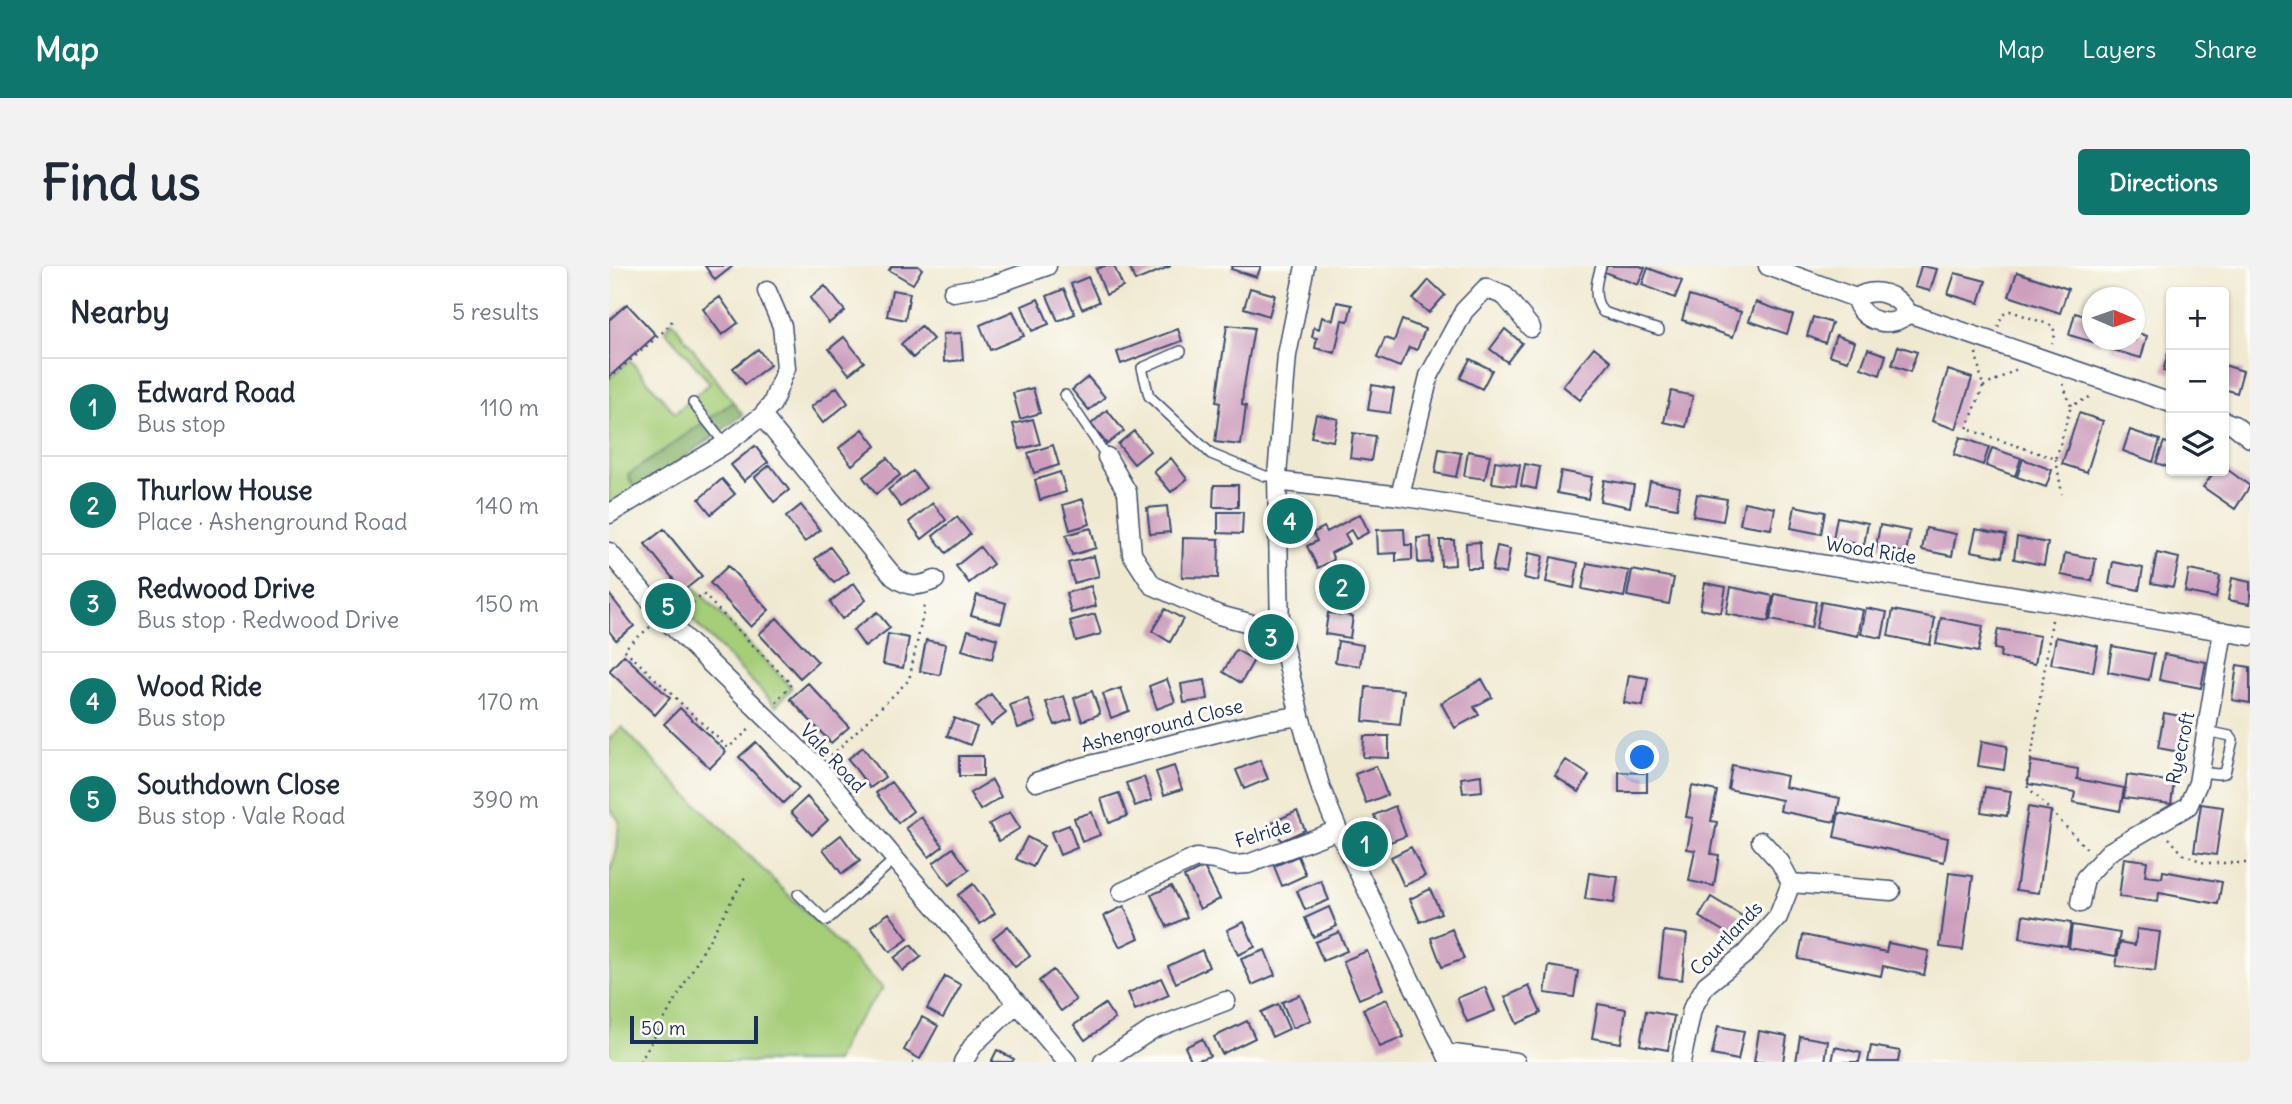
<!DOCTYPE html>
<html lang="en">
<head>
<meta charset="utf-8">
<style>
	body { margin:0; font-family:Delius,sans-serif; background:#f2f2f3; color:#1f2937 }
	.controls { position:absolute; right:21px; top:21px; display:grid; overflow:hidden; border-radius:7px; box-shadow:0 2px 5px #0004 }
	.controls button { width:63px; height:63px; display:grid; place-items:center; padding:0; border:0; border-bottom:2px solid #e0e1e3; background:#fff; color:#1f2937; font:35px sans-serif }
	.compass { position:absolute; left:1473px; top:21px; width:63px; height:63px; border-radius:50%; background:#fff; box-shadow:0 2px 5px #0004; rotate:92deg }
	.scale { position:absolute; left:21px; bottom:18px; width:128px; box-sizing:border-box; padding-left:7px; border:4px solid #1b2f5e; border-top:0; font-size:19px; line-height:24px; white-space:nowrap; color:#1b2f5e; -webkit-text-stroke:5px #fdfcf7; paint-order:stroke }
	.you { position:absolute; left:1034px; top:492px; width:24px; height:24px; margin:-18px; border:5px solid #fff; border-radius:50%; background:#1a73e8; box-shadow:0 0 0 10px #1a73e833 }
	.badge { display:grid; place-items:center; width:46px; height:46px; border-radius:50%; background:#0f766e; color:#fff; font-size:23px; font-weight:700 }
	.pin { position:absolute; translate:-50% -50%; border:4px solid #fff; box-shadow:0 2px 7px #0006 }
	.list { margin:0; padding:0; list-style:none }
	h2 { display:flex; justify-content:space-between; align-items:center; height:91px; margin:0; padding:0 28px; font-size:30px }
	h2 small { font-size:23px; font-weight:400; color:#747a83 }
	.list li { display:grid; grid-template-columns:46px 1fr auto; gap:21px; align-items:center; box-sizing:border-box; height:98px; padding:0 28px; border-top:2px solid #e0e1e3 }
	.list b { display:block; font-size:26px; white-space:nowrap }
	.list p { margin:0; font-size:23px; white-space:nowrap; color:#747a83 }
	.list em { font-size:23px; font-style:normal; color:#747a83 }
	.icon { flex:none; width:38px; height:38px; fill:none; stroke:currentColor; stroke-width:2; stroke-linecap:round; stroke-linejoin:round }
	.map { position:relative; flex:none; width:1641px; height:796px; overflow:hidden; border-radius:7px }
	header { display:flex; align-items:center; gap:42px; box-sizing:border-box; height:98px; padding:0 35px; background:#0f766e; color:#fff }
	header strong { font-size:33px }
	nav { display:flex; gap:38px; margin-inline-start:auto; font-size:24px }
	.intro { display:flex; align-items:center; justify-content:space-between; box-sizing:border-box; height:168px; padding:0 42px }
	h1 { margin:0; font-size:49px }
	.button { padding:18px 32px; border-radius:7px; background:#0f766e; color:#fff; font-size:24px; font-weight:700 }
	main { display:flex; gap:42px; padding:0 42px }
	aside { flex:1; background:#fff; border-radius:7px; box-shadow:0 2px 5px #0004 }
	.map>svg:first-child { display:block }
	.green { fill:#a6cd78; stroke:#607e6b; stroke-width:2 }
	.forest { fill:#84b068; stroke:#507063; stroke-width:2 }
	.building { fill:#cd9fbd }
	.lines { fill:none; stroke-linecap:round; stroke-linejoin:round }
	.service-casing { stroke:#3b4b6f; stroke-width:12 }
	.minor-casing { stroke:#3b4b6f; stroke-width:21 }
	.path { stroke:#3b4b6f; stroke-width:2.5; stroke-dasharray:2 5; stroke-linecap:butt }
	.service { stroke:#fff; stroke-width:9 }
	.minor { stroke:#fff; stroke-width:18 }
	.labels { text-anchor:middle; stroke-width:6; stroke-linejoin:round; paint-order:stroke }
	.street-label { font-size:19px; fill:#1b2f5e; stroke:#fdfcf7 }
</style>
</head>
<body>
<header>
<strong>Map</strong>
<nav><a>Map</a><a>Layers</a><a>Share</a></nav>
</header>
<div class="intro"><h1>Find us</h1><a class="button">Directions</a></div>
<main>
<aside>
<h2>Nearby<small>5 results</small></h2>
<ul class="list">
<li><span class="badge">1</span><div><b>Edward Road</b><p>Bus stop</p></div><em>110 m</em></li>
<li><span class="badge">2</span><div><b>Thurlow House</b><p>Place · Ashenground Road</p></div><em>140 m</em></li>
<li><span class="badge">3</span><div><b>Redwood Drive</b><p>Bus stop · Redwood Drive</p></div><em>150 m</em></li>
<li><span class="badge">4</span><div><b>Wood Ride</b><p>Bus stop</p></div><em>170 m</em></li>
<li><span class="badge">5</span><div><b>Southdown Close</b><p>Bus stop · Vale Road</p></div><em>390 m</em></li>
</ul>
</aside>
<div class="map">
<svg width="1641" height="796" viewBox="0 0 1641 796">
	<rect width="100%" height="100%" fill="#fdfcf7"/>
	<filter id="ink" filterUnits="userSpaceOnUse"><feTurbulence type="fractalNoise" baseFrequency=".0143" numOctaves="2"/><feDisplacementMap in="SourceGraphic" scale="14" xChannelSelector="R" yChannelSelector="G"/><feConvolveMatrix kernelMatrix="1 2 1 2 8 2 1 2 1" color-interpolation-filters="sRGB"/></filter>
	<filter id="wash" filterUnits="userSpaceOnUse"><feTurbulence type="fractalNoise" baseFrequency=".00686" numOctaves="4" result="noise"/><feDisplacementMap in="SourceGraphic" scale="28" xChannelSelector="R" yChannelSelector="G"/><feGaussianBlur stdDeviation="1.57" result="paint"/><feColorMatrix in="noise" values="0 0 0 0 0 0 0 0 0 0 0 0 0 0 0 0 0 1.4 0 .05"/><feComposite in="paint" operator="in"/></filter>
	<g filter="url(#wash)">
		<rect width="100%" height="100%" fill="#f0e9d1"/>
		<!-- green -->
		<path class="green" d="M63 55 124 136 19 209 27 226 0 242V113L21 94 66 147 101 117 56 64Z
			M86 322 183 422 167 440 68 338Z
			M13 461 52 503 274 722 240 766 227 796H0V610L8 583 10 554 0 542V473Z"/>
		<!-- forest -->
		<path class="forest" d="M124 136 134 149 27 226 19 209Z"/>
		<g id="blocks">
			<!-- building -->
			<path class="building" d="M96 0H124L106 14Z
				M283 0H309L313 3 304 18 280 4Z
				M495 0H505L514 21 497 29 487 3Z
				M520 0H562L526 15Z
				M623 0H652L648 11 622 3Z
				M998 0H1031L1036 2 1029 19 995 6Z
				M1312 0 1328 3 1321 25 1306 21Z
				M1039 2 1073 15 1066 32 1033 19Z
				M1408 6 1459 23 1451 47 1400 30Z
				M1346 7 1377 15 1370 37 1339 28Z
				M479 11 490 36 473 43 462 18Z
				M820 14 836 29 820 47 804 33Z
				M216 20 236 45 220 57 201 32Z
				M641 22 666 29 660 50 635 42Z
				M455 23 466 48 449 55 438 30Z
				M283 24 301 27 296 54 278 50Z
				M1080 30 1132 46 1124 71 1073 54Z
				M111 31 129 57 113 69 94 43Z
				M429 33 440 58 423 65 413 40Z
				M728 36 743 39 739 55 733 54 726 87 706 82 708 72 703 71 705 61 710 63 713 51 724 54Z
				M1147 36 1184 49 1178 68 1140 55Z
				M18 38 47 69 0 111V54Z
				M404 45 415 70 381 84 371 59Z
				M1466 47 1483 52V74H1492L1491 78 1460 69Z
				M1204 51 1223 57 1216 77 1198 70Z
				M793 54 816 63 808 84 800 81 791 101 768 92 776 72 785 75Z
				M618 59 645 62 634 126 633 139 637 140 632 179 606 176 611 137 607 136Z
				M312 60 324 73 304 92 292 78Z
				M569 63 573 75 512 98 508 86Z
				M896 63 913 77 898 96 881 83Z
				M1526 66 1538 70 1532 92 1501 83 1504 74H1526Z
				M352 67 354 94 335 96 334 68Z
				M1227 69 1246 76 1239 95 1220 89Z
				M235 71 255 96 240 108 220 83Z
				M1562 78V107L1554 105Z
				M1289 80 1308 86 1301 106 1283 99Z
				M985 81 1002 95 971 134 954 120Z
				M149 83 161 99 136 118 124 102Z
				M1259 83 1277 89 1271 109 1252 102Z
				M861 93 883 104 873 123 851 112Z
				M1615 99 1634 105 1628 127 1615 123Z
				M1339 104 1363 112 1347 163 1323 155Z
				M479 111 496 131 480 144 463 124Z
				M763 119 785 123 781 147 759 144Z
				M228 121 239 137 214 157 202 141Z
				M424 122 431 147 411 153 404 127Z
				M1062 125 1084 130 1077 161 1055 156Z
				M498 144 515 165 498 178 482 158Z
				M1470 147 1494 155 1478 206 1453 198Z
				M707 148 729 153 724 175 702 171Z
				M424 153 431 178 411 183 404 158Z
				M254 163 267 180 243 199 230 182Z
				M1521 164 1551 174 1544 196 1514 185Z
				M525 165 541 185 525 198 509 178Z
				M744 167 766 170 762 195 741 192Z
				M1351 171 1380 181 1374 199 1345 189Z
				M1555 176 1562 178V202L1547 197Z
				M444 179 450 199 425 207 419 187Z
				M146 180 159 196 135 215 122 199Z
				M1383 182 1412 192 1406 210 1377 200Z
				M830 183 852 187 847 211 826 207Z
				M859 185 881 189 876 213 855 210Z
				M278 192 291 209 267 228 254 211Z
				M562 192 578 213 562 226 545 206Z
				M1414 193 1443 204 1437 221 1408 211Z
				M886 195 911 199 907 220 883 217Z
				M916 198 931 201 927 223 912 220Z
				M161 199 180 224 165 236 146 211Z
				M1615 201 1641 220 1626 243 1594 221 1606 205H1615Z
				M304 205 317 222 292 241 279 224Z
				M952 205 983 211 979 233 948 227Z
				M451 206 457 226 431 234 426 214Z
				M113 213 126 228 102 248 90 233Z
				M995 214 1025 219 1021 241 991 235Z
				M1041 215 1071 221 1068 242 1037 237Z
				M605 219H629V241H604Z
				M1088 228 1118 233 1114 255 1084 250Z
				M474 233 481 258 461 264 454 239Z
				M1135 236 1166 242 1162 263 1131 258Z
				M324 237 337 254 313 273 300 256Z
				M192 239 211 264 196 276 177 251Z
				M558 240 561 266 541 268 538 242Z
				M1186 240 1216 246 1212 268 1182 262Z
				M609 246H634L633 268 609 267Z
				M751 248 760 266 747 273 742 264 736 268 741 277 722 287 725 294 709 302 698 280 708 275 704 267 715 261 718 266Z
				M348 251 361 268 337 287 324 270Z
				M1228 251 1259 257 1255 279 1224 273Z
				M1271 259 1301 265 1297 287 1267 281Z
				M482 262 487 282 463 289 457 269Z
				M1317 262 1347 268 1343 290 1313 284Z
				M55 263 93 310 74 325 36 278Z
				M795 263 796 279H803V294L787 295V287L769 288 768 264Z
				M1367 263 1397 269 1393 291 1362 285Z
				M822 271 823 296 809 297 808 272Z
				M1408 271 1439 277 1435 299 1405 293Z
				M574 272 610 273 609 312 573 311Z
				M831 274H845L846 299 832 300Z
				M871 276 872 302H858L857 277Z
				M888 280 901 283 897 308 883 305Z
				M221 281 240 306 225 317 206 293Z
				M371 281 384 298 360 317 347 300Z
				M920 287 934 290 929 315 915 312Z
				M1456 287 1487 293 1483 315 1452 309Z
				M1548 287 1570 292 1564 321 1542 317Z
				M485 290 490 310 465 317 459 297Z
				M942 291 969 297 965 322 937 316Z
				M1504 296 1534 302 1530 324 1500 318Z
				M978 297 1020 305 1015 331 973 323Z
				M119 300 160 344 142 361 101 317Z
				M1023 304 1065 312 1060 338 1018 330Z
				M1580 304 1611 310 1607 332 1576 326Z
				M718 312 748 313 747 329H752L751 340 733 339 734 333 718 332Z
				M1623 312 1641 316V338L1619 334Z
				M245 317 257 334 233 353 221 336Z
				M1096 317 1117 321 1112 347 1091 343Z
				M482 320 487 340 462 347 457 327Z
				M1122 321 1164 330 1159 356 1117 348Z
				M0 328 25 360 7 374 0 365Z
				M1166 328 1207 336 1202 362 1161 354Z
				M368 329 397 337 392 357 362 349Z
				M1212 336 1254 344 1249 370 1207 362Z
				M1257 342 1278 346 1273 372 1252 368Z
				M556 343 574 353 561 376 543 365Z
				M1284 344 1326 352 1321 379 1279 370Z
				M268 346 281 362 256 381 244 364Z
				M719 347 744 350 741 372 716 368Z
				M486 348 492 368 467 375 461 355Z
				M168 352 209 396 191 412 150 368Z
				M1332 352 1374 360 1369 386 1327 378Z
				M1389 363 1431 370 1426 398 1391 391 1392 384 1385 383Z
				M359 364 388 373 383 393 353 384Z
				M279 368 300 372 294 402 274 398Z
				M1447 371 1489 380 1484 406 1442 398Z
				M317 374 337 378 331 409 311 405Z
				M729 375 754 379 751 400 726 396Z
				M1503 380 1545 388 1540 414 1499 406Z
				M627 384 645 394 632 417 614 406Z
				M1555 388 1597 396 1592 422 1550 414Z
				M15 389 61 432 46 449 0 405Z
				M1628 399 1641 401V437L1623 434Z
				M1020 409 1039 412 1034 440 1015 437Z
				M558 413 566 436 548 443 540 420Z
				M873 413 883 431 865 441 870 449 846 462 832 437Z
				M596 414 599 433 575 437 572 418Z
				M199 417 240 461 222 477 181 433Z
				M757 421 795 424 791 459 754 455Z
				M512 422 520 445 502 452 494 428Z
				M483 425 491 448 473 455 465 432Z
				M382 428 397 447 382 459 367 440Z
				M455 430 463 453 446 459 437 436Z
				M419 433 427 456 409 462 401 439Z
				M71 442 117 486 101 502 55 458Z
				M1555 447 1582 452 1576 487 1549 482Z
				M345 452 368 461 361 479 338 470Z
				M755 470H780V492L754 491Z
				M1373 475 1398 480 1395 504 1369 500Z
				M147 476 190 522 174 537 130 491Z
				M254 481 276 511 261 522 239 493Z
				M350 490H374V510H350Z
				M651 494 659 513 635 523 627 504Z
				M957 494 980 509 970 526 946 510Z
				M1422 495 1469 503 1468 513 1515 522 1511 545 1464 536 1466 526 1419 518Z
				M1123 499 1178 510 1176 521 1231 532 1226 556 1171 545 1173 534 1119 523Z
				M565 500 573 523 555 529 547 506Z
				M767 500 778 529 757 537 746 508Z
				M1010 506 1038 507V526H1010Z
				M872 509 873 525 854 527 852 512Z
				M1518 509 1565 516 1562 538 1515 532Z
				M535 511 543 534 526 540 517 517Z
				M383 514 392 531 371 544 361 527Z
				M282 516 304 545 289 557 267 527Z
				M1083 520 1108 525 1102 555 1108 556 1102 588 1110 589 1105 620 1080 615 1086 584 1078 583 1084 552 1077 551Z
				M1376 521 1402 525 1398 550 1372 546Z
				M510 527 518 550 500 557 492 533Z
				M198 531 219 554 203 569 182 546Z
				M1592 538 1614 541 1607 589 1585 586Z
				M786 540 797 570 776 578 765 549Z
				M1419 541 1442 545 1430 627 1407 624Z
				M688 545 696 564 672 575 664 556Z
				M401 546 411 562 390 575 380 558Z
				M483 546 491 569 473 576 465 552Z
				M1230 547 1339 572 1335 596 1225 571Z
				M312 551 334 580 320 591 297 562Z
				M460 559 468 582 451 589 442 566Z
				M232 569 251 595 233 608 214 583Z
				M418 571 435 580 424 601 407 593Z
				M802 581 816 610 795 620 782 591Z
				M344 582 360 604 340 619 324 597Z
				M689 590 697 609 673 620 665 600Z
				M1515 592 1538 595 1536 610 1553 612 1554 605 1613 616 1609 638 1550 627 1549 636 1510 631Z
				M595 601 611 633 591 643 575 611Z
				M980 607 1009 611 1005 637 976 633Z
				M1340 607 1364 610 1354 684 1331 681Z
				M712 615 720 634 696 644 688 625Z
				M364 618 386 647 371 658 349 629Z
				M562 620 578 651 558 661 542 629Z
				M821 623 832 647 811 656 801 633Z
				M1102 631 1135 651 1123 670 1090 651Z
				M515 640 530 672 511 681 495 650Z
				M720 641 728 660 704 671 696 652Z
				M280 647 299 673 281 686 262 660Z
				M1414 649 1462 657 1458 680 1411 672Z
				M635 656 646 681 629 689 618 664Z
				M1463 659 1511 667 1507 690 1460 682Z
				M399 660 421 690 406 701 384 672Z
				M843 663 855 693 833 701 822 672Z
				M1528 663 1551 666 1546 705 1507 700 1511 676 1526 679Z
				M1055 665 1078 668 1073 714 1050 711Z
				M730 666 738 685 714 695 706 676Z
				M1194 669 1277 686 1279 677 1320 685 1315 709 1274 700 1272 710 1189 693Z
				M302 679 312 691 294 705 285 692Z
				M593 684 600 701 567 717 559 700Z
				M656 684 666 709 643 719 632 693Z
				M758 685 774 723 750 733 734 695Z
				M940 700 969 705 965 731 936 727Z
				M444 704 467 734 452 745 430 715Z
				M336 710 352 719 334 752 318 743Z
				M552 712 560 729 526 744 519 727Z
				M920 720 932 747 908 758 896 731Z
				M876 721 886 745 858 756 848 732Z
				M691 729 702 754 684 762 673 736Z
				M778 733 795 771 771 781 754 743Z
				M496 738 506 753 476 774 465 759Z
				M669 738 680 763 663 771 652 746Z
				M989 738 1017 743 1012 777 983 772Z
				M1037 745 1065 750 1059 784 1031 779Z
				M313 751 329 760 311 793 295 784Z
				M638 755 646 772 613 788 605 771Z
				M1109 760 1135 765 1129 794 1103 789Z
				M1150 765 1178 770 1174 796H1145Z
				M1191 770 1219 775 1216 796H1187Z
				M593 773 601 790 583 796 576 781Z
				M1262 780 1291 785 1289 796H1259Z
				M1226 781 1252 787 1250 796H1223Z
				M388 784 405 793 403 796H382Z"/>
		</g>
	</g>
	<g filter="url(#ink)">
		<use href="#blocks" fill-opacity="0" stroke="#3b4b6f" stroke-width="2"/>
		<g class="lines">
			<!-- service casing -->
			<g class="service-casing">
				<path id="service" d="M992 0C987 16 983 31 994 46L1050 64
					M572 85 533 102 540 130 602 188 656 210H668
					M456 129 498 191
					M84 137 116 178
					M1591 506 1609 508 1616 507 1624 474 1621 470 1598 465
					M189 628 217 655 285 594"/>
			</g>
			<!-- minor casing -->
			<g class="minor-casing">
				<path id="minor" d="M696 0 678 89 668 210 671 365 691 450 712 523 729 564 841 796
					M1159 0 1247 32C1266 20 1288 28 1299 47 1283 65 1250 55 1247 32
					M344 26 381 20 438 0
					M1299 47 1562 137
					M153 150 285 311C301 322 309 321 326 314
					M1615 155 1625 159 1641 172
					M498 191 518 226 523 288 543 319 610 349 671 365
					M668 215 791 230 1445 336 1641 370
					M791 230 820 110 855 45 877 22 896 30 922 62
					M0 248 116 178 153 150 163 138 177 102 173 60 158 25
					M0 286 62 359 209 502 458 796
					M427 516 466 503 650 456 691 450
					M1152 575 1171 596 1182 617 1282 625
					M513 626 587 592 606 594 623 599 639 598 729 564
					M1471 637 1476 612 1500 586 1579 540 1589 517 1614 365
					M837 787 907 796
					M354 796 365 778 408 737
					M494 796 544 763 617 735
					M1072 796 1083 743 1097 719 1136 688 1169 651 1182 617"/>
			</g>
			<!-- path -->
			<path class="path" d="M1389 61 1393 49 1402 45 1444 60 1446 69 1443 77
				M1367 87 1374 121 1408 103
				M0 113 56 64 63 55
				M1454 118 1462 140 1485 129
				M1374 121 1358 163 1447 193 1462 140
				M1447 193 1453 228
				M74 347 94 328 182 418 166 438
				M1443 354 1418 520 1479 584
				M41 361 15 383 119 482 142 462
				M222 490 300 414 315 344 314 336
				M1560 572 1574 588 1596 597H1641
				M31 796 136 611
				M303 796H305"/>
			<!-- service -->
			<use href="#service" class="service"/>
			<!-- minor -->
			<use href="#minor" class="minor"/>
		</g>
	</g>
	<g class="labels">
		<!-- street labels -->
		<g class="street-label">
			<text transform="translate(1262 284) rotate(9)" y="7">Wood Ride</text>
			<text transform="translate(553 459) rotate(-14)" y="7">Ashenground Close</text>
			<text transform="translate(1571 482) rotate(-78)" y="7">Ryecroft</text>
			<text transform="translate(224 492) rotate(47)" y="7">Vale Road</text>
			<text transform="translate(654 567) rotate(-17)" y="7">Felride</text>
			<text transform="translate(1117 672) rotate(-46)" y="7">Courtlands</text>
		</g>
	</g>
</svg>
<div class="controls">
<button>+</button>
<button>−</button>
<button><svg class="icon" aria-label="layers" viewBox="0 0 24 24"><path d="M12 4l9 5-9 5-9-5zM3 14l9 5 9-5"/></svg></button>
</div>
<svg class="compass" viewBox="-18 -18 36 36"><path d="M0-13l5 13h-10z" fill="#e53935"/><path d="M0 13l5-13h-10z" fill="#747a83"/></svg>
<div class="scale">50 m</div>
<div class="you"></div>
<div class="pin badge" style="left:756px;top:578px">1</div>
<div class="pin badge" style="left:733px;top:321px">2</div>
<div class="pin badge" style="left:662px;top:371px">3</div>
<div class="pin badge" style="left:681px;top:255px">4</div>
<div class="pin badge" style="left:59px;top:340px">5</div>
</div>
</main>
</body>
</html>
